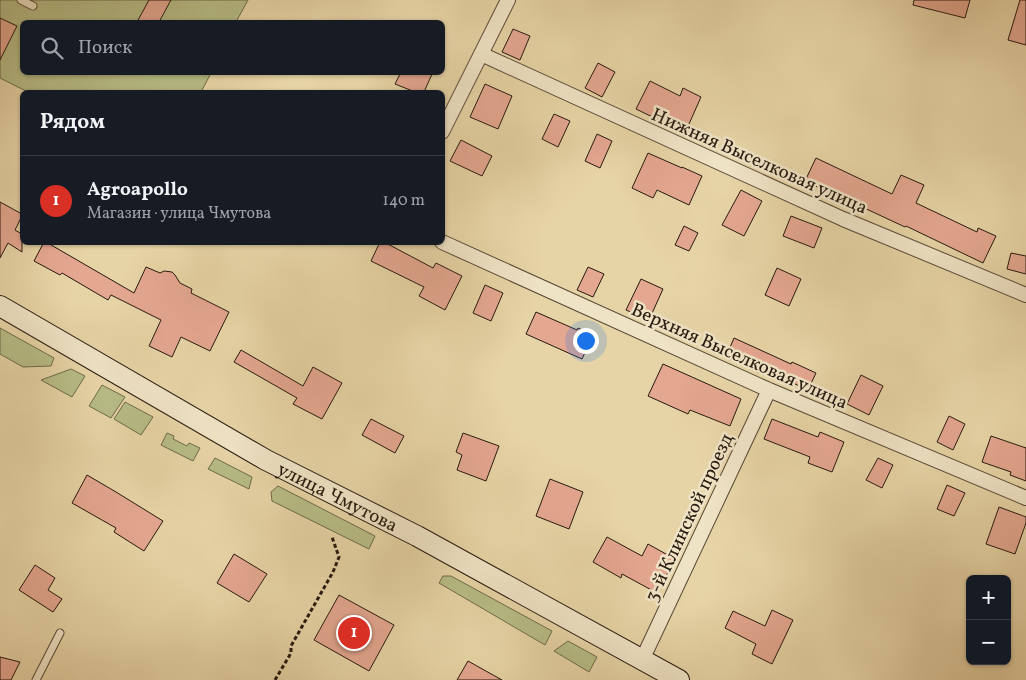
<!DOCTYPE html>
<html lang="ru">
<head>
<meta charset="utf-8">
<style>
	body { margin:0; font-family:Vollkorn,serif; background:#242831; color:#f1f3f6 }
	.controls { position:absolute; right:15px; bottom:15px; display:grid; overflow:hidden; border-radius:8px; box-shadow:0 1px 4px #0004 }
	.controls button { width:45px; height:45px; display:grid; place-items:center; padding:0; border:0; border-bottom:1px solid #363941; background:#171b24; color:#f1f3f6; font:25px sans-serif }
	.you { position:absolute; left:585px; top:340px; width:18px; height:18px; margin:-12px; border:4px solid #fff; border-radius:50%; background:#1a73e8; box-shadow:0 0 0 8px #1a73e833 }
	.badge { display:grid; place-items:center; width:32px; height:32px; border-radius:50%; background:#d93025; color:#fff; font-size:16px; font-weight:700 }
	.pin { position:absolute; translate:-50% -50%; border:2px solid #fff; box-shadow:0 1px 5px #0006 }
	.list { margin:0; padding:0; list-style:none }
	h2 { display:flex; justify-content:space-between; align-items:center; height:65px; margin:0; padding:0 20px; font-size:21px }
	h2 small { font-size:16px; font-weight:400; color:#9ea1a6 }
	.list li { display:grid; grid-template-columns:32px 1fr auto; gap:15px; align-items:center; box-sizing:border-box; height:90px; padding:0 20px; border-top:1px solid #363941 }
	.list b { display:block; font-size:19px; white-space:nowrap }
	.list p { margin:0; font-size:16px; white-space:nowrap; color:#9ea1a6 }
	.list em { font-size:16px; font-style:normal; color:#9ea1a6 }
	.icon { flex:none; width:28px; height:28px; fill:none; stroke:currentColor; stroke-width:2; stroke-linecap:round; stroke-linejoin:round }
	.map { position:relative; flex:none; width:1026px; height:680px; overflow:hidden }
	.search { position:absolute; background:#171b24; box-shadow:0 1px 4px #0004; left:20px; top:20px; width:425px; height:55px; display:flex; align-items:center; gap:12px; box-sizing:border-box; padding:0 18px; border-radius:8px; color:#9ea1a6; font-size:19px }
	.panel { position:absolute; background:#171b24; box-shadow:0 1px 4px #0004; left:20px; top:90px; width:425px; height:155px; border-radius:8px }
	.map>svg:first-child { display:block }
	.green { fill:#b7bc86; stroke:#6e6a4a }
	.building { fill:#e4a790; stroke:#26190f }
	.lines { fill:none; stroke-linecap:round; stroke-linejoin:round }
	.lane-casing { stroke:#564835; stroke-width:9 }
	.street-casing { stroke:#564835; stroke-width:16 }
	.secondary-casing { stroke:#26190f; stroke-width:22 }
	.path { stroke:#26190f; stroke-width:3; stroke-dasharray:4 2.5; stroke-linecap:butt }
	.lane { stroke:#efe3c5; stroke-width:7 }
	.street { stroke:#efe3c5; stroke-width:14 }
	.secondary { stroke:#efe3c5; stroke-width:20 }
	.labels { text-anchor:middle; stroke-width:5; stroke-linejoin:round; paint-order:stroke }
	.street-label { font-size:19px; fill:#26190f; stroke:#efe3c5 }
</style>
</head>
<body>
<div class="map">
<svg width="1026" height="680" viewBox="0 0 1026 680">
	<rect width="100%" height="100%" fill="#e7d4a6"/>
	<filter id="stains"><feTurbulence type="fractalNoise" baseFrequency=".004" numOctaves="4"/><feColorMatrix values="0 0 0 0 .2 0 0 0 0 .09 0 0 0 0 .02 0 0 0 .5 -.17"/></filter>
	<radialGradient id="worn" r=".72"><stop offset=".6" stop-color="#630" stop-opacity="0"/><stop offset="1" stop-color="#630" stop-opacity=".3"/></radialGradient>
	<!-- green -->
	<path class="green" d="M0 0H248L236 22H22V72L211 73 201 92H28L0 78Z
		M0 328 54 358 51 366 23 367 0 354Z
		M71 369 85 376 72 397 41 380Z
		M102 385 125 397 111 418 89 406Z
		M125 402 153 417 141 435 114 419Z
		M167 433 174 436 173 439 187 446 189 443 200 448 193 461 161 445Z
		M215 458 252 477 249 489 208 469Z
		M278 486 375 536 369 549 272 501 271 492Z
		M443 576H451L552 631 545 645 439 583Z
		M568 641 597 657 589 672 554 651Z"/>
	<!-- building -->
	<path class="building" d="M149 0H171L159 22H137Z
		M914 0H970L965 18 913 5Z
		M1020 0H1026V45L1008 40Z
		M0 18 17 26 0 60Z
		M513 29 530 36 520 60 502 52Z
		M598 63 615 72 602 97 585 88Z
		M401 72H433L424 92H415L395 84Z
		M650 81 680 96 683 88 701 97 685 133 667 126V124L636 109Z
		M485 84 512 96 498 129 470 117Z
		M554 114 570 121 558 147 542 139Z
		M597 134 612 141 600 168 585 161Z
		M461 140 492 156 482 176 450 161Z
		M648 153 682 168V167L702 176 689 205 657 190 653 198 632 188Z
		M816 158 892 194 901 175 924 185 916 203 977 232 978 228 996 236 983 263 906 226 905 227 860 206 858 210 839 202 840 198 805 181Z
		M741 190 762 201 744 236 722 225Z
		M0 202 22 214V216L15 230 22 234V252L8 243 0 258Z
		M791 216 822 228 814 248 783 236Z
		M684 226 698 233 689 251 675 245Z
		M44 242H46L134 293 146 267 160 273 164 271 172 272 175 275 180 283 192 289 191 293 229 312 210 351 181 337 172 357 149 346 161 320 111 295 108 300 62 273 60 275 34 261Z
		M380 242H384L433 268 436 263 462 276 445 310 419 296 424 287 371 261Z
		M1011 253 1026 256V274L1007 269Z
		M588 267 604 274 593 297 577 290Z
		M777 268 801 279 789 306 765 295Z
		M641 279 663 289 649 320 626 310Z
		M485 285 503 293 491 321 473 313Z
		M536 312 577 330 578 328 593 335 582 359 526 334Z
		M734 338 791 364 792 362 816 373 808 390 761 368 759 373 726 357Z
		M241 350 303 386 313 367 342 383 322 419 293 404 297 398 234 362Z
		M663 364 741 399 730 426 690 410 688 414 648 396Z
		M861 375 883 386 869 415 847 404Z
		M949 416 965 424 953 450 937 442Z
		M371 419 404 436 395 453 362 435Z
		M772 419 818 437 820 432 844 442 832 472 808 463 810 457 764 439Z
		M463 433 499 446 486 481 457 470 462 455 456 452Z
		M991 436 1026 448V481L1010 475 1011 472 982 462Z
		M878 458 893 465 882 488 866 480Z
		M87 475 116 492 163 521 144 551 114 532 116 528 72 503Z
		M550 479 583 492 569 529 536 516Z
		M947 485 965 493 954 516 937 509Z
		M999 507 1026 517V523L1015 554 986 544Z
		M607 537 642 556 648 544 675 559 657 593 622 574 621 578 593 562Z
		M234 554 267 574 249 602 217 583Z
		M35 565 55 578 48 590 62 599 53 612 19 590Z
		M339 595 394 625 369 671 314 640Z
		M772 610 793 620 772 664 752 654 756 644 725 628 733 611 765 626Z
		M0 657 20 662 11 680H0Z
		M468 661 502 680H457Z"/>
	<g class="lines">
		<!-- lane casing -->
		<g class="lane-casing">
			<path id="lane" d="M21 0 33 6
				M36 680 60 633"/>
		</g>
		<!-- street casing -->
		<g class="street-casing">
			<path id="street" d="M481 54 843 219 1026 295
				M442 132 508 0
				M442 242 769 390 1026 498
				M642 660 769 390"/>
		</g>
		<!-- secondary casing -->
		<g class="secondary-casing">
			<g id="secondary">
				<path id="s1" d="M0 306 266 460 417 536 679 680"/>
			</g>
		</g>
		<!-- path -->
		<path class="path" d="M275 680 291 653V646L333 572 339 557 332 537"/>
		<!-- lane -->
		<use href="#lane" class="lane"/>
		<!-- street -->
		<use href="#street" class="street"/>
		<!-- secondary -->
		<use href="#secondary" class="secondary"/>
	</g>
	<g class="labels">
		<!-- street labels -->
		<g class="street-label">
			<text transform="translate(760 160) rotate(24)" y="7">Нижняя Выселковая улица</text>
			<text transform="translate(740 355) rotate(24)" y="7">Верхняя Выселковая улица</text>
			<text dy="7" stroke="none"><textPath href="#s1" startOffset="388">улица Чмутова</textPath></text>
			<text transform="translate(688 517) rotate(-65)" y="7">3-й Клинской проезд</text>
		</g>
	</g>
	<rect width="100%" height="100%" filter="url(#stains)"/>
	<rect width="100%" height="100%" fill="url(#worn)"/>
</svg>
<div class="controls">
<button>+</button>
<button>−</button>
</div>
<div class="you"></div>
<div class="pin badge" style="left:354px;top:633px">1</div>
<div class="search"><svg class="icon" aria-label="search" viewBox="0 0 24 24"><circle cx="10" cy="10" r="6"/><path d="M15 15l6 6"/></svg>Поиск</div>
<section class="panel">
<h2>Рядом<small></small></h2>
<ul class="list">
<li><span class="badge">1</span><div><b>Agroapollo</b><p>Магазин · улица Чмутова</p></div><em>140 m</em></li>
</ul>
</section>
</div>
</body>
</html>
